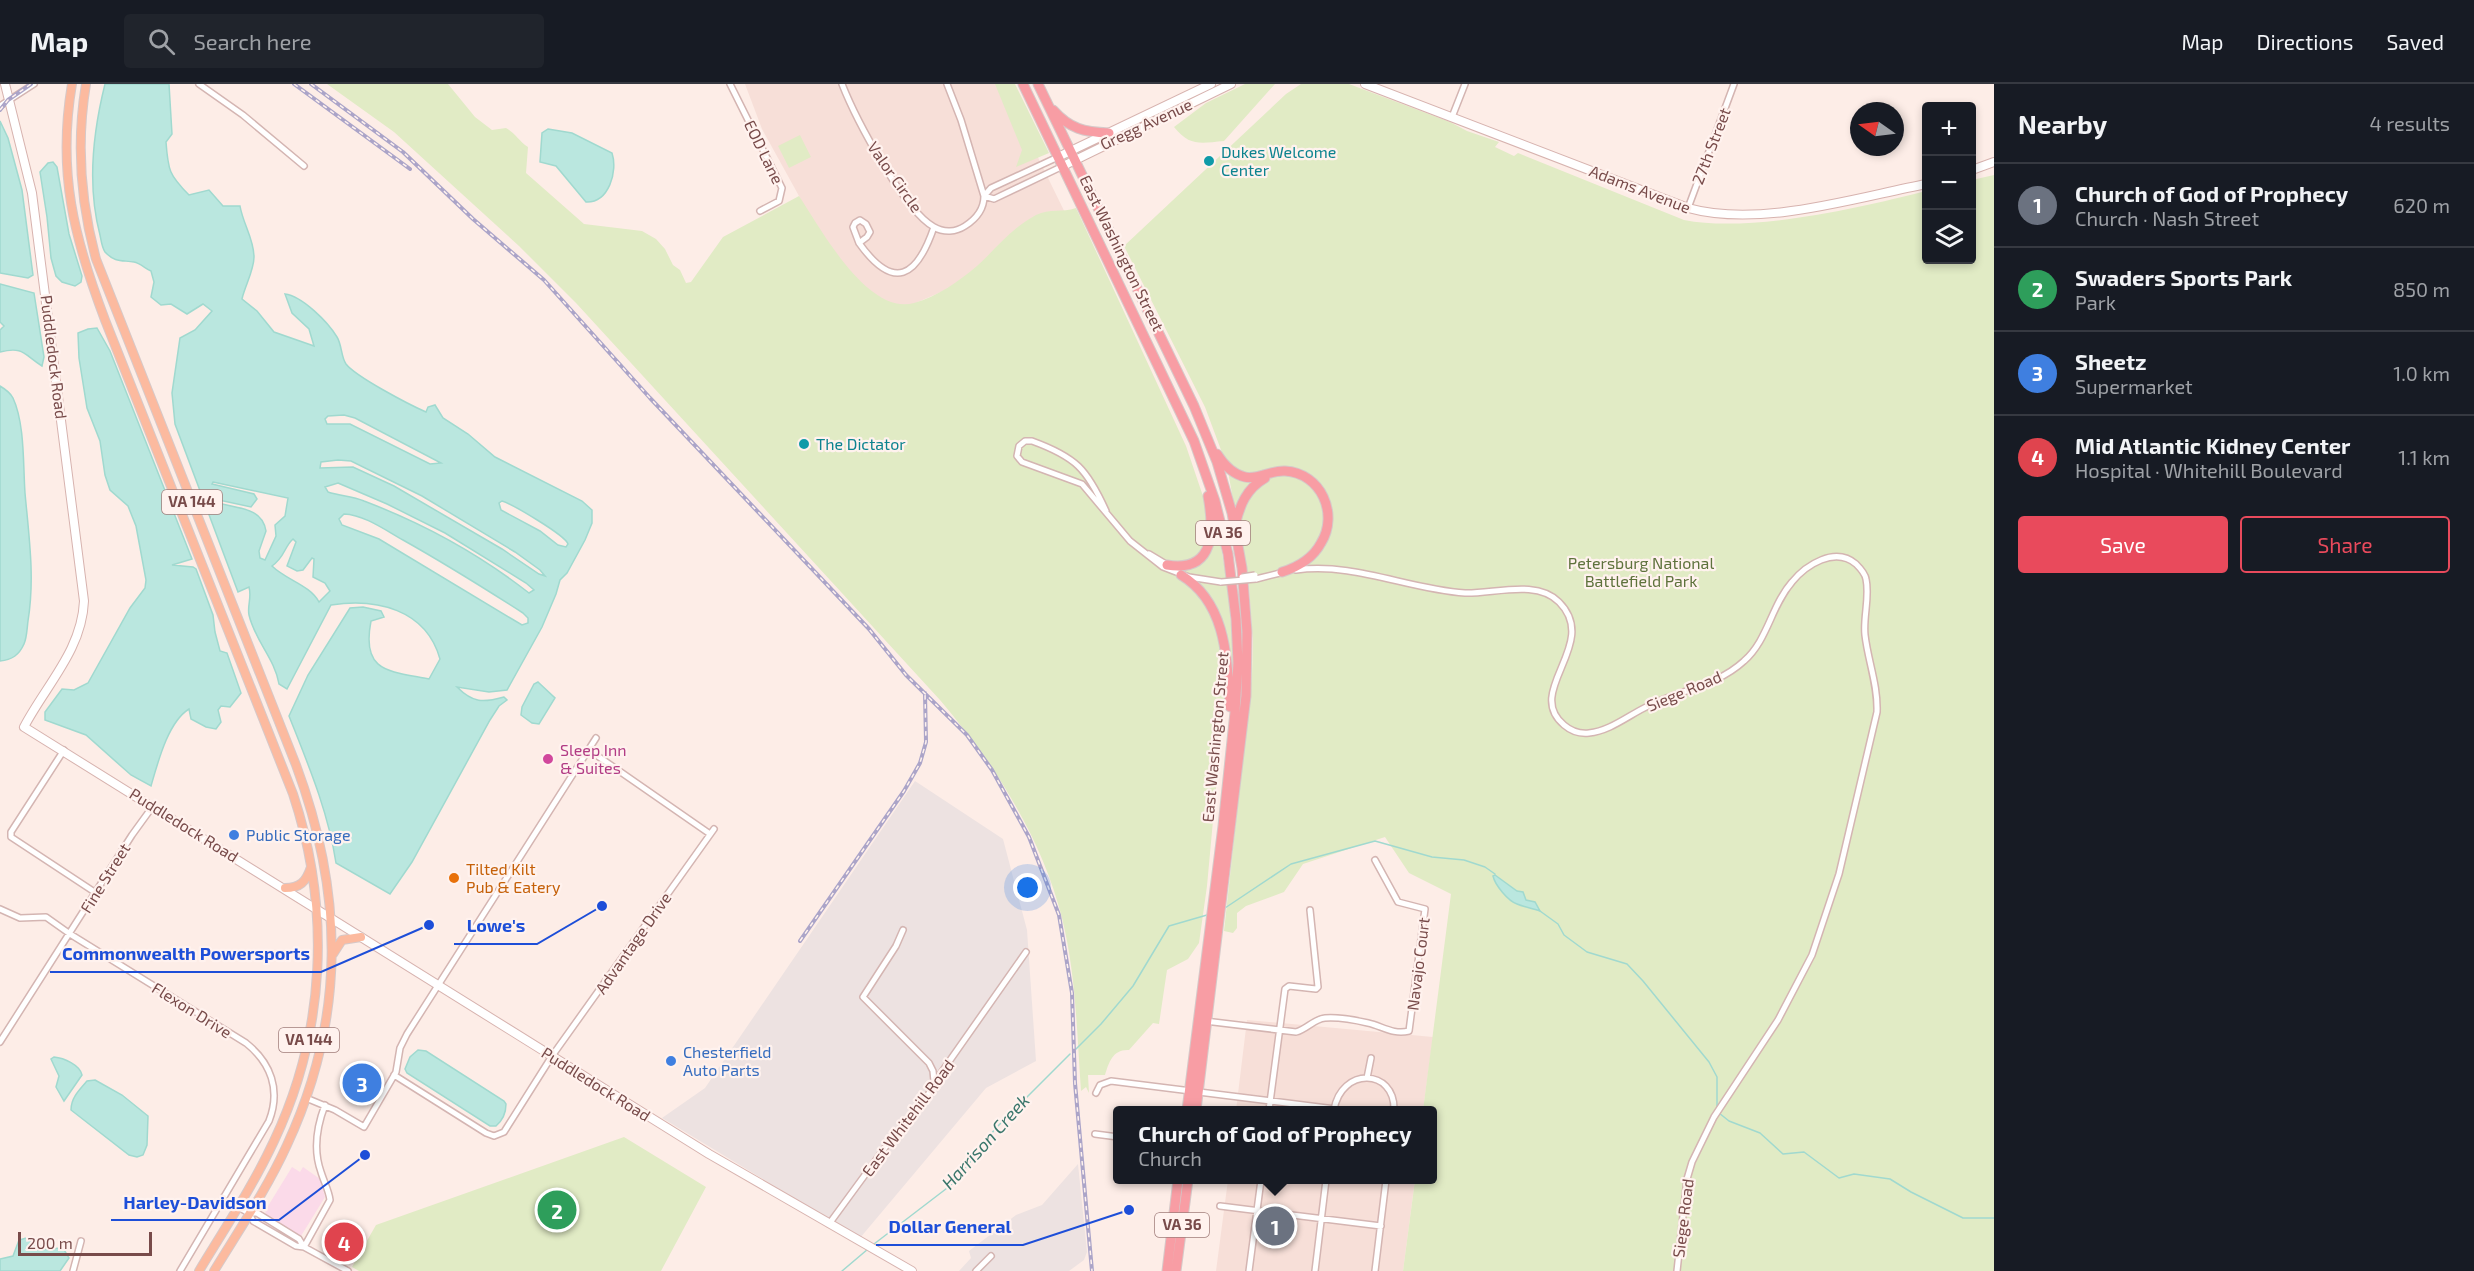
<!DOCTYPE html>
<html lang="en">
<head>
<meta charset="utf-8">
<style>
	body { margin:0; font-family:"Exo 2",sans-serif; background:#20242c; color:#f1f3f6 }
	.controls { position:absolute; right:18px; top:18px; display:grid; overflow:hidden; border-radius:6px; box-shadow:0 3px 9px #0003 }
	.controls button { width:54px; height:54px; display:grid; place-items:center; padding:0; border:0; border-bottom:2px solid #363941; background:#171b24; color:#f1f3f6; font:30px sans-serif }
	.compass { position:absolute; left:1850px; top:18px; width:54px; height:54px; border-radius:50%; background:#171b24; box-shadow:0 3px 9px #0003; rotate:284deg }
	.scale { position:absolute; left:18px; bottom:15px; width:134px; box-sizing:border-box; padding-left:6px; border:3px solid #784b4a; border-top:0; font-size:16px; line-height:21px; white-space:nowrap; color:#784b4a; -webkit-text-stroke:4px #fff2ee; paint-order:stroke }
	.you { position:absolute; left:1028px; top:804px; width:21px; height:21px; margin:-15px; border:4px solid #fff; border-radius:50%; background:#1a73e8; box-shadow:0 0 0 9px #1a73e833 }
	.badge { display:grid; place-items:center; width:39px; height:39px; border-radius:50%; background:#e94a5c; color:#fff; font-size:20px; font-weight:700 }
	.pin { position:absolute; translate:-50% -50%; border:3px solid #fff; box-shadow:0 2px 6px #0006 }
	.popup { position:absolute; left:1113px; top:1022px; width:324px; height:78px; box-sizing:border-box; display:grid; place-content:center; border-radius:6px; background:#171b24; filter:drop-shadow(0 2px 4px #0005); font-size:20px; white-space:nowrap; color:#9ea1a6 }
	.popup b { font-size:22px; color:#f1f3f6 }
	.popup::after { content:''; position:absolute; left:50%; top:100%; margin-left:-12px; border:12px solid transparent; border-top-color:#171b24 }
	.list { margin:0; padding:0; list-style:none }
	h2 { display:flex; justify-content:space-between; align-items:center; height:78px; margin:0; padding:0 24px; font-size:26px }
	h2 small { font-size:20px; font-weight:400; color:#9ea1a6 }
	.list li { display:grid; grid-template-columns:39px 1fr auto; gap:18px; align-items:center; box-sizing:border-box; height:84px; padding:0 24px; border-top:2px solid #363941 }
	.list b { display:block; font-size:22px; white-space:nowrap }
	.list p { margin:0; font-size:20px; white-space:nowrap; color:#9ea1a6 }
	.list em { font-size:20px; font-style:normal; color:#9ea1a6 }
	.actions { display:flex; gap:12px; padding:18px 24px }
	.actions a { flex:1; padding:14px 0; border:2px solid #e94a5c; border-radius:6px; text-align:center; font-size:21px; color:#e94a5c }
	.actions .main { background:#e94a5c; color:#fff }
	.icon { flex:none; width:33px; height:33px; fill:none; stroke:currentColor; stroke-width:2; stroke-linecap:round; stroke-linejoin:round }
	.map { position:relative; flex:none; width:1994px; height:1187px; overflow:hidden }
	header { display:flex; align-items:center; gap:36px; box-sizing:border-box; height:84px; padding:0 30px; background:#171b24; border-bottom:2px solid #363941 }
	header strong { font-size:28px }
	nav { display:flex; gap:33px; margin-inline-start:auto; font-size:21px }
	.search { width:420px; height:54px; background:#20242c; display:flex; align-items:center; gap:15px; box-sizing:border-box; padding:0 21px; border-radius:6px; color:#9ea1a6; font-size:22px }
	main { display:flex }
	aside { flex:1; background:#171b24 }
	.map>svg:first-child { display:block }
	.residential { fill:#f7dfd8 }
	.industrial { fill:#ede2e1 }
	.medical { fill:#fbdae9 }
	.green { fill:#e1ebc5 }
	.water { fill:#bae7df; stroke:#a0d9cf; stroke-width:1.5; fill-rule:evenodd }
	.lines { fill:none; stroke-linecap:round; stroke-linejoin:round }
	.stream { stroke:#a0d9cf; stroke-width:1.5 }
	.street-casing { stroke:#d4b5b2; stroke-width:8 }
	.secondary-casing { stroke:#d7b3af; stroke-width:10 }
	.primary-casing { stroke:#d6c9c9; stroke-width:10 }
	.highway-casing { stroke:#d6c9c9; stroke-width:11 }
	.street { stroke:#fff; stroke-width:5 }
	.secondary { stroke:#fff; stroke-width:8 }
	.primary { stroke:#fcba9f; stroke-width:8 }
	.highway { stroke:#f89da4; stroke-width:9 }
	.rail-casing { stroke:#aba4c8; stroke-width:4 }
	.rail { stroke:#fff2ee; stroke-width:1.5; stroke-dasharray:4.5; stroke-linecap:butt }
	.street-bridge-casing { stroke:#d4b5b2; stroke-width:8; stroke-linecap:butt }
	.street-bridge { stroke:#fff; stroke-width:5 }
	.culture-dot { fill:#0f9aa8; stroke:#fff2ee; stroke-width:2 }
	.hotel-dot { fill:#d1479c; stroke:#fff2ee; stroke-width:2 }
	.shop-dot { fill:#3f7fe0; stroke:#fff2ee; stroke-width:2 }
	.food-dot { fill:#e8710a; stroke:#fff2ee; stroke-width:2 }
	.labels { text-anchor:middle; stroke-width:4.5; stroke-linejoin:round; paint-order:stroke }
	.shield { fill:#fff2ee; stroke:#a07d7b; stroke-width:1.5 }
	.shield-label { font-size:15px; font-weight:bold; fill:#784b4a }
	.street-label { font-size:16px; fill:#784b4a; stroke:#fff2ee }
	.culture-label { font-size:16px; fill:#0d838f; stroke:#fff2ee; text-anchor:start }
	.park-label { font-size:16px; fill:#5e723c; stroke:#fff2ee }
	.hotel-label { font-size:16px; fill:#b23c85; stroke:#fff2ee; text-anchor:start }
	.shop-label { font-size:16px; fill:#366cbe; stroke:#fff2ee; text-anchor:start }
	.food-label { font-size:16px; fill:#c56008; stroke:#fff2ee; text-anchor:start }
	.water-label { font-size:18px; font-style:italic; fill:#3a766b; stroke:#fff2ee }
	.leader { fill:none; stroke:#1d4ed8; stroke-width:2 }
	.callout-dot { fill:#1d4ed8; stroke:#fff2ee; stroke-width:2 }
	.callout-label { font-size:18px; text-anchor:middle; font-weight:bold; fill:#1d4ed8; stroke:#fff2ee; stroke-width:4.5; stroke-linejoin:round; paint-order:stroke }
</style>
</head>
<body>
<header>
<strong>Map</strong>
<div class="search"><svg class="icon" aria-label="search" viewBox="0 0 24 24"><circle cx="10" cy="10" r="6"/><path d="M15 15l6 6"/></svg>Search here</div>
<nav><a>Map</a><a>Directions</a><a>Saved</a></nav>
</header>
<main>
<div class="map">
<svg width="1994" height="1187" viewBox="0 0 1994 1187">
	<rect width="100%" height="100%" fill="#fdede7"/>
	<!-- residential -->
	<path class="residential" d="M745 0H1002L1072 143 969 196 862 242 799 112 762 45Z
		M1247 936 1433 953 1423 1026H1236Z
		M1228 1096H1415L1403 1187H1216Z"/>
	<!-- industrial -->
	<path class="industrial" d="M915 697 1003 755 1027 846 1036 977 986 1004 860 1154 662 1034 705 1004Z
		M1078 1080 1087 1168 1084 1176 1069 1187H959L971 1174 969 1167 1016 1131 1042 1121Z"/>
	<!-- medical -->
	<path class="medical" d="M292 1083 300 1088 303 1083 320 1095 325 1113 301 1152 267 1132 265 1127Z"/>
	<!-- green -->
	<path class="green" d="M327 0H448L475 33 492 46 506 44C515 49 519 57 528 63L526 89 584 140 642 147 656 155 665 165 673 181 680 186 686 199 691 198 723 153 799 112C820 143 867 232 914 219 937 213 959 197 977 182 997 164 1010 145 1036 131 1050 124 1062 129 1076 124L1186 362 1205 418 1214 452 1216 449 1219 452 1229 509 1234 587 1226 595 1207 802 1199 859 1188 875 1167 886 1159 940 1153 939 1129 966C1113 965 1109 978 1105 991H1088L1089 1009 1086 1003 1081 1007C1077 950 1076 890 1062 834 1041 751 994 680 940 616L576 219 519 162 394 48Z
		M995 0H1015L1049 69 1016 83 1022 66Z
		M1245 0H1275L1224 57C1201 59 1190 63 1174 43L1206 19Z
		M1301 0H1349L1450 38 1467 47 1499 58 1495 63 1514 72 1518 69 1684 136C1751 149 1859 124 1926 107V176H1972V96L1994 91V1187H1403L1415 1096H1432V1026H1423L1451 810 1409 789 1385 753 1303 780 1284 808 1246 822 1237 829V844L1233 849 1224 847 1252 591 1253 556 1249 503 1227 382 1205 323 1124 162 1286 10Z
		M800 51 811 73 789 84 778 62Z
		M624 1053 706 1103 661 1187H359L352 1183 376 1141Z"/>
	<!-- water -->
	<path class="water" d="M105 0H169L172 50 166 58C168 86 169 91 189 111L209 106 223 122H240C243 140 254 155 254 173 254 186 245 202 242 215L257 227 274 248 314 262 309 245 292 229 285 210C302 212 328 238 337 253 342 261 341 273 346 280 356 293 410 321 426 328L428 323 435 321 443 334 468 350 495 373 582 417 592 426V439L585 456 567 489 560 496 556 510 542 543 507 606 489 608 457 603C473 619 483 619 504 613L507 616 499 622 490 636 412 778 390 810 336 779C328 727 308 680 289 632L308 591 350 524 363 523 381 527 384 533 371 537C361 588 388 587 429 595L440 575C426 525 376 514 331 521L287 605 279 600C275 575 255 557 249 531 247 522 252 514 249 503L238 508 175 340 172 309 180 254 195 246 212 227 203 220 187 230 171 220 161 221 151 213 154 198 151 187C146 185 140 179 134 178 123 176 115 179 105 168 102 164 101 156 100 151 87 102 93 48 105 0ZM344 331 355 334 441 379 430 380 350 340H327L325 335 328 332ZM338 376 351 377 422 412 515 468 540 486 545 492 539 490 502 465 394 402 353 383 320 384 321 378ZM213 398 288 414 285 432 275 441 276 452 265 476 260 474 259 467 266 447C261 417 224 427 205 413L251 423 257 415 254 410 212 400ZM338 399 387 420 445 449 526 499 534 506 529 509C479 470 422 439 364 417 352 412 340 412 328 408L325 403ZM502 417C512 420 565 451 568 460L566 463 558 461 540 447 501 426 499 419ZM344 430C365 431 385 446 403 456 444 479 484 504 523 529L528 534V539L522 541 512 535 379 455 342 441 339 435ZM293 455 296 458 287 482 297 487 303 486 312 474 314 475 313 493 325 499 330 507 319 518C310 501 286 496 272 482 285 473 284 463 293 455Z
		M0 37 8 54 22 106 33 191 28 194 0 189Z
		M548 45 572 49 612 69C618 87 609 119 586 118L556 82 540 78 542 49Z
		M53 78 57 83 69 150 82 192 81 198 75 202 62 198 56 192 51 174 47 133 40 88 48 79Z
		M0 200 34 209 44 273 42 282C24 271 24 262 0 268V246L4 242 0 238Z
		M97 244 110 267 192 475 172 481 193 483 196 485 213 531 215 548 220 567 227 569 241 609 230 623 221 622 218 626 221 638 216 645 206 643 191 635 189 625C168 638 158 678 151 702L131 691 86 651 45 636V628L62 605 74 606 88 599 130 524 145 504 146 496 136 442 128 422 110 406 105 391 100 357 87 324 79 274 78 249 88 245Z
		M0 302C5 305 10 308 13 314 25 340 23 381 25 409 29 453 35 494 28 537 27 544 27 553 24 560 19 571 12 576 0 577Z
		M538 598 555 614 539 640 532 639 521 631 522 623 534 600Z
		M1495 791 1517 807 1523 808 1526 816 1535 818 1540 827C1532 824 1524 823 1517 820 1508 817 1495 801 1493 792Z
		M418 966 426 967 504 1017 506 1020C506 1029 503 1036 496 1042H490L407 989 405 985 410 973Z
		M54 973C64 974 80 981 82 991L64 1017 56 1003 59 992 51 975Z
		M95 996 122 1011 148 1032 147 1061 143 1071 137 1073 129 1071 71 1026C71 1014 79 1006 87 997Z
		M26 1154 45 1165 63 1164 69 1174 60 1187H0V1175L13 1172 19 1156Z"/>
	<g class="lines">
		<!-- stream -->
		<path class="stream" d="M1225 824 1291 780 1375 757 1432 773 1464 776 1485 783 1495 790
			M1540 827 1558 840 1564 851 1587 868 1627 880 1643 897 1709 978 1717 993V1026
			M1076 965 1101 940 1133 902 1169 842 1207 831
			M1719 1029 1729 1037 1760 1049 1783 1070 1804 1068 1839 1094 1854 1090 1890 1095 1911 1108 1963 1134H1994
			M874 1160 955 1098 995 1045 1070 970
			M842 1187 868 1165"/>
		<!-- street casing -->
		<g class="street-casing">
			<path id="street" d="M199 0 243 31 304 82
				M730 0 782 104 779 117 760 127
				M842 0C855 33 904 127 934 143 944 149 956 148 965 142 976 135 984 125 984 112L961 36 947 0
				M0 22 34 0
				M1452 33 1465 0
				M1058 73 991 104 984 112 994 115 1063 82
				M1688 124 1734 0
				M860 136 866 140 870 148 867 153 859 159 853 143 855 139Z
				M859 159C894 208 917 193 934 143
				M1106 427C1087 385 1076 373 1032 357H1025L1019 362 1017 372 1022 378 1082 400 1130 457 1163 483 1189 493 1221 498
				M1149 470 1169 482
				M1296 486C1354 478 1407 505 1465 509 1493 510 1537 495 1559 518 1601 560 1523 607 1564 641 1571 647 1580 650 1589 649 1610 647 1629 631 1648 622 1680 606 1717 602 1744 577 1768 556 1771 522 1792 498 1806 481 1835 462 1856 480 1860 484 1865 489 1866 495 1870 513 1863 533 1865 551 1868 577 1878 601 1877 628L1839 790 1812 871 1778 936 1714 1033 1692 1078 1687 1095 1677 1187
				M1256 495 1284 488
				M64 666 11 748V753L96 809
				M589 666 710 750
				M0 825 20 834 46 833 70 850 246 959C271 979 281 1006 269 1037L180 1187
				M903 846 896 862 863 913 929 979 933 987 934 997
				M1205 937 1296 948C1307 945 1314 935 1325 934 1338 933 1355 936 1368 939 1382 942 1393 951 1409 947L1425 825 1398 818 1375 776
				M0 958 132 751 153 722
				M394 991 486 1049 494 1052 504 1048 552 972 714 745
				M1367 994 1371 974
				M1096 1009 1100 1001 1111 997 1335 1025
				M306 1014 335 1026 364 1043 396 988 400 964 407 950 596 654
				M1269 1026 1285 905 1289 902 1316 905 1318 903 1310 826
				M1334 1026C1341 983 1395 984 1394 1026
				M1095 1050 1118 1053
				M1220 1122 1381 1142
				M238 1123 249 1129H257L299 1155 304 1163
				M249 1129 253 1137 296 1162 304 1163 348 1187
				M829 1140 892 1054 927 1013 934 999 1026 868
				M304 1163 330 1116C329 1107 324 1098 321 1088 313 1066 317 1042 325 1021
				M73 1187 81 1157
				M976 1187 991 1172
				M1249 1187 1261 1096
				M1315 1187 1326 1096
				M1375 1187 1386 1096"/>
		</g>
		<!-- secondary casing -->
		<g class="secondary-casing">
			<path id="secondary" d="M5 0 32 109 84 517C82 566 46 601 24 643L709 1070 912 1187
				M1365 0 1688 124C1760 144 1854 114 1926 100
				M1058 73 1211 0
				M1063 82 1231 0
				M1972 86 1994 78"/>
		</g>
		<!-- primary casing -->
		<g class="primary-casing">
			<path id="primary" d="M72 0C57 88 74 154 105 236L293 710C331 825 326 947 274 1057 253 1102 225 1144 199 1187
				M86 0C76 60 80 116 96 175L296 681C344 810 346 934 287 1061 267 1105 239 1146 214 1187
				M285 804C300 804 306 798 311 783
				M333 870 342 856 361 853"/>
		</g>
		<!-- highway casing -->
		<g class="highway-casing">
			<path id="highway" d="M1023 0 1194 357 1215 417 1228 470 1236 535 1238 579 1235 628 1223 742 1187 1026
				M1038 0 1194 322 1217 378 1232 429 1242 484 1247 548 1246 612 1196 1026
				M1053 26C1070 45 1084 48 1109 49
				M1217 370C1224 381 1232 390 1245 393 1258 396 1271 386 1285 387 1321 389 1339 430 1321 459 1313 474 1298 483 1282 488
				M1235 441C1240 421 1246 405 1265 394
				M1167 481C1216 489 1214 445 1208 412
				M1181 491C1227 519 1227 575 1230 623
				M1167 1187 1178 1096
				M1176 1187 1188 1096"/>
		</g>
		<!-- street -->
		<use href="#street" class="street"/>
		<!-- secondary -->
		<use href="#secondary" class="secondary"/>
		<!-- primary -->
		<use href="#primary" class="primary"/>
		<!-- highway -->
		<use href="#highway" class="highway"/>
		<!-- rail casing -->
		<g class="rail-casing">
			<path id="rail" d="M294 0 410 85
				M311 0 403 68 473 135 544 196 650 314 869 545 906 591 967 651 992 686 1029 753 1059 831 1072 909 1075 999 1092 1187
				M0 26 8 16 31 0
				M800 857 904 707 920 679 926 658 925 609"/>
		</g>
		<!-- rail -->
		<use href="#rail" class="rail"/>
		<!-- street-bridge casing -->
		<g class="street-bridge-casing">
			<path id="street-bridge" d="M1242 493 1255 491
				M1221 498 1256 495"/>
		</g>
		<!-- street-bridge -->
		<use href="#street-bridge" class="street-bridge"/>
	</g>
	<!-- markers -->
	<g class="culture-dot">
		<circle cx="1209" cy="77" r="6"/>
		<circle cx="804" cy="360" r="6"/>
	</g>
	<circle class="hotel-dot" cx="548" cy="675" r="6"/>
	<g class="shop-dot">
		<circle cx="234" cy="751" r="6"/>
		<circle cx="671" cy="977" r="6"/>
	</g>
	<circle class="food-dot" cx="454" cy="794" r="6"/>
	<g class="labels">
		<!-- shield labels -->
		<g class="shield">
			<rect x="162" y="406" width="60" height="24" rx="4.5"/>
			<rect x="1196" y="437" width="54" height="24" rx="4.5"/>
			<rect x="279" y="944" width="60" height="24" rx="4.5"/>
			<rect x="1155" y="1129" width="54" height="24" rx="4.5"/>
		</g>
		<g class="shield-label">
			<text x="192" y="423">VA 144</text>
			<text x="1223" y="454">VA 36</text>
			<text x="309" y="961">VA 144</text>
			<text x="1182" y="1146">VA 36</text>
		</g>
		<!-- street labels -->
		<g class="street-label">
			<text transform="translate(1146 40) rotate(-25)" y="6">Gregg Avenue</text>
			<text transform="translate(1711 62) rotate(-69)" y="6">27th Street</text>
			<text transform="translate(764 68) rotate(64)" y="6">EOD Lane</text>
			<text transform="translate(895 93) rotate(55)" y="6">Valor Circle</text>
			<text transform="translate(1640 105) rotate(21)" y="6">Adams Avenue</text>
			<text transform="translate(1122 169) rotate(64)" y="6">East Washington Street</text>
			<text transform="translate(54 273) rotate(83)" y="6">Puddledock Road</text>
			<text transform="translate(1684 607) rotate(-23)" y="6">Siege Road</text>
			<text transform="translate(1215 653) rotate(-85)" y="6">East Washington Street</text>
			<text transform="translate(184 741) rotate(32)" y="6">Puddledock Road</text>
			<text transform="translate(105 794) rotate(-58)" y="6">Fine Street</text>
			<text transform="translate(633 859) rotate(-55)" y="6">Advantage Drive</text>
			<text transform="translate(1418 880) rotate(-83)" y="6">Navajo Court</text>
			<text transform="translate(192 926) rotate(32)" y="6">Flexon Drive</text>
			<text transform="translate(596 1000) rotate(32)" y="6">Puddledock Road</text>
			<text transform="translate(908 1034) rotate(-53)" y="6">East Whitehill Road</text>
			<text transform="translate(1683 1134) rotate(-83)" y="6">Siege Road</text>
		</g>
		<!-- culture labels -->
		<g class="culture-label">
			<text x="1221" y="74">Dukes Welcome<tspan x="1221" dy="18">Center</tspan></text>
			<text x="816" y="366">The Dictator</text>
		</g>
		<!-- park labels -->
		<g class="park-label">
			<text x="1641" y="485">Petersburg National<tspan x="1641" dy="18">Battlefield Park</tspan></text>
		</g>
		<!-- hotel labels -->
		<g class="hotel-label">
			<text x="560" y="672">Sleep Inn<tspan x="560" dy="18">&amp; Suites</tspan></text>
		</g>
		<!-- shop labels -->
		<g class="shop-label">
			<text x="246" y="757">Public Storage</text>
			<text x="683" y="974">Chesterfield<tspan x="683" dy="18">Auto Parts</tspan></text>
		</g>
		<!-- food labels -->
		<g class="food-label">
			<text x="466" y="791">Tilted Kilt<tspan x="466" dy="18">Pub &amp; Eatery</tspan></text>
		</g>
		<!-- water labels -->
		<g class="water-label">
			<text transform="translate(986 1058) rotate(-48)" y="6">Harrison Creek</text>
		</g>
	</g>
	<!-- callouts -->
	<path class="leader" d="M602 822L537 860H454M429 841L321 888H50M365 1071L279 1136H111M1129 1126L1023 1161H876"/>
	<g class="callout-dot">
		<circle cx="602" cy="822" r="6"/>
		<circle cx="429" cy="841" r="6"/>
		<circle cx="365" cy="1071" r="6"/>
		<circle cx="1129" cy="1126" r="6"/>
	</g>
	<g class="callout-label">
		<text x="496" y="848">Lowe's</text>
		<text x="186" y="876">Commonwealth Powersports</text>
		<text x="195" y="1125">Harley-Davidson</text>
		<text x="950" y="1149">Dollar General</text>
	</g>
</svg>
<div class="controls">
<button>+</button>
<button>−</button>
<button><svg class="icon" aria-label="layers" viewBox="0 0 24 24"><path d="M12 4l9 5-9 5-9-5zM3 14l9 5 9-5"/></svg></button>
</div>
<svg class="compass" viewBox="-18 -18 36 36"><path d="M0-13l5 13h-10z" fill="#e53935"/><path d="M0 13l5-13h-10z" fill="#9ea1a6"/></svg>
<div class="scale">200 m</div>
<div class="you"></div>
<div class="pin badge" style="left:1275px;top:1142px;background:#6b7280">1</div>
<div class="popup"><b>Church of God of Prophecy</b>Church</div>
<div class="pin badge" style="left:557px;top:1126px;background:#2e9e5b">2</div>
<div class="pin badge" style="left:362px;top:999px;background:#3f7fe0">3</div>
<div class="pin badge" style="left:344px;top:1158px;background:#e0444e">4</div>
</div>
<aside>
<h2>Nearby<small>4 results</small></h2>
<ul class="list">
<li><span class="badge" style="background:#6b7280">1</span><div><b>Church of God of Prophecy</b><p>Church · Nash Street</p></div><em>620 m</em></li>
<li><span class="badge" style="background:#2e9e5b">2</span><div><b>Swaders Sports Park</b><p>Park</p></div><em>850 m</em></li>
<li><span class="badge" style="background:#3f7fe0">3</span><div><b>Sheetz</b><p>Supermarket</p></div><em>1.0 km</em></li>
<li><span class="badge" style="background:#e0444e">4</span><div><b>Mid Atlantic Kidney Center</b><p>Hospital · Whitehill Boulevard</p></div><em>1.1 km</em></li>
</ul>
<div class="actions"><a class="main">Save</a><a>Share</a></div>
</aside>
</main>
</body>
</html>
